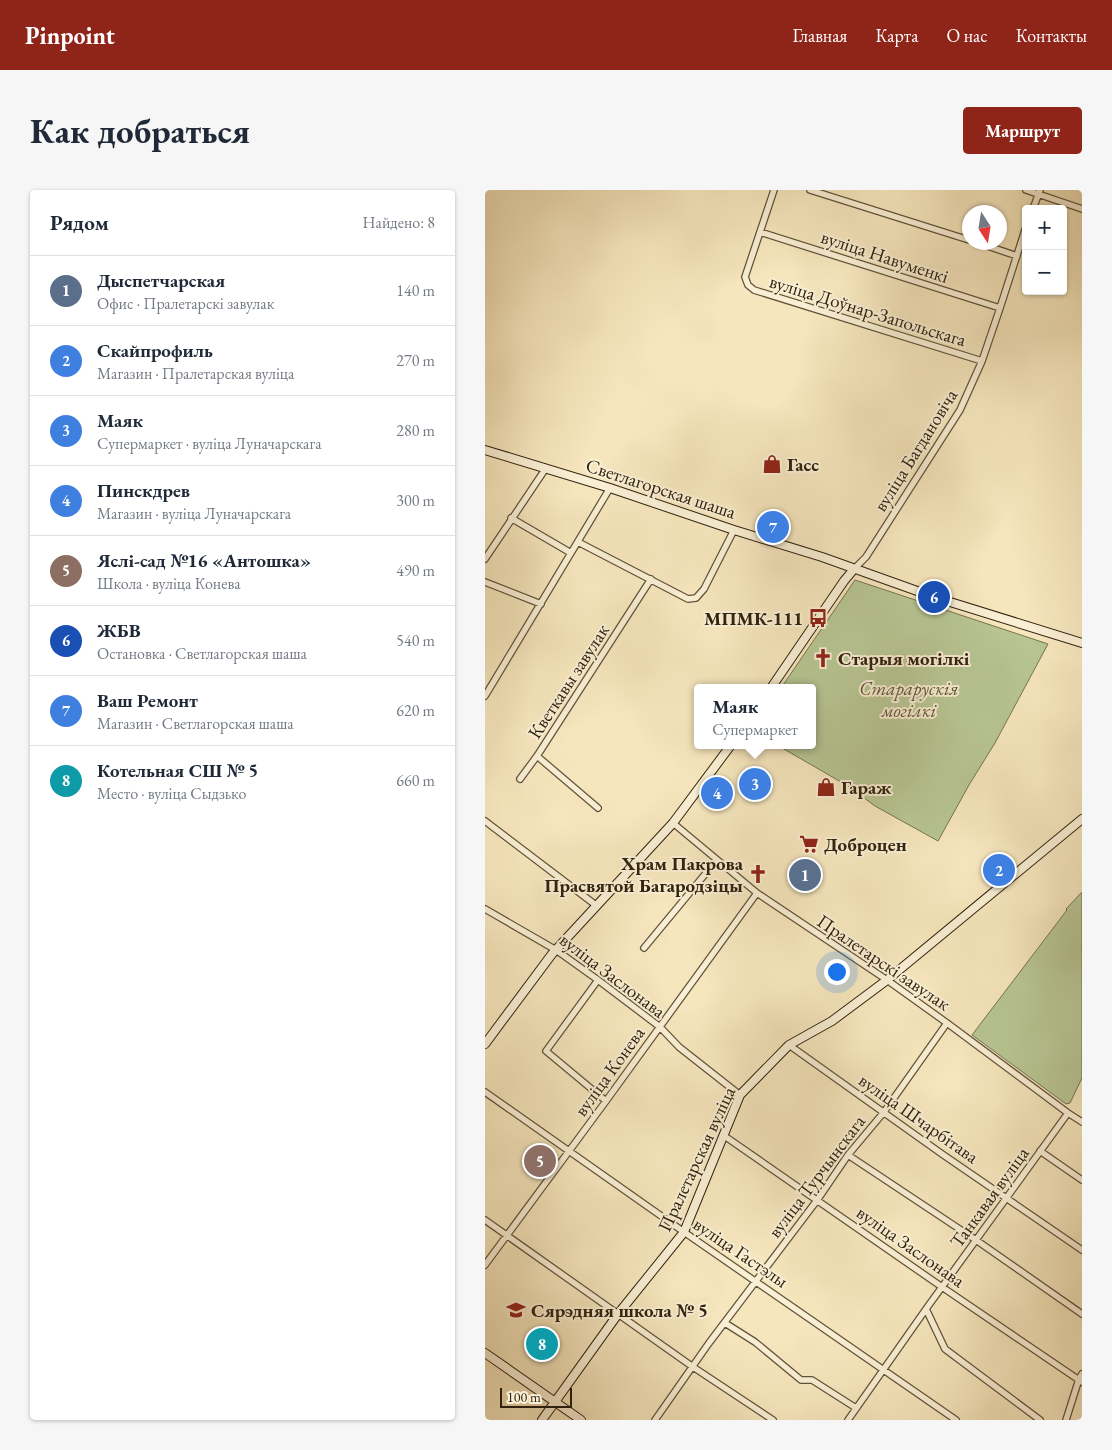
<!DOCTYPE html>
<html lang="ru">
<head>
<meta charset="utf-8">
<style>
	body { margin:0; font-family:"EB Garamond",serif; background:#f6f6f7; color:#1f2937 }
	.controls { position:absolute; right:15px; top:15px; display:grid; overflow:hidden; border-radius:5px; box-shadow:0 1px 4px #0004 }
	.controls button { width:45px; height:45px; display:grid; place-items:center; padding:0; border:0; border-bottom:1px solid #e0e1e3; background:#fff; color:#1f2937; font:25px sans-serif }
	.compass { position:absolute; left:477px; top:15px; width:45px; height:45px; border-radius:50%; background:#fff; box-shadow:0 1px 4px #0004; rotate:168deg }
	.scale { position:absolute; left:15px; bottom:12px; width:72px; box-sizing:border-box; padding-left:5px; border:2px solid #31220e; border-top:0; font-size:14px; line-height:18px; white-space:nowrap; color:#31220e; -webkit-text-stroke:4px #f9efd4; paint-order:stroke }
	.you { position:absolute; left:351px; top:781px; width:18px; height:18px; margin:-12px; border:4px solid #fff; border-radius:50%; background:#1a73e8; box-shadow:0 0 0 8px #1a73e833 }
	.badge { display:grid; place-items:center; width:32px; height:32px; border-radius:50%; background:#8f2418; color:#fff; font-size:16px; font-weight:700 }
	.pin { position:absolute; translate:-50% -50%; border:2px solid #fff; box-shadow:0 1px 5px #0006 }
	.popup { position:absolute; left:209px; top:494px; width:122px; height:65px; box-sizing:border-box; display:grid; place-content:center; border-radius:5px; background:#fff; filter:drop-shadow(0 1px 4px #0005); font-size:16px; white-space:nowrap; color:#747a83 }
	.popup b { font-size:19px; color:#1f2937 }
	.popup::after { content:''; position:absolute; left:50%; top:100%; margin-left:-10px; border:10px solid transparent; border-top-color:#fff }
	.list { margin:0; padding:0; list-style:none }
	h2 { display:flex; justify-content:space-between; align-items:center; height:65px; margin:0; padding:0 20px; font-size:21px }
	h2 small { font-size:16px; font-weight:400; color:#747a83 }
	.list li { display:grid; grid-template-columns:32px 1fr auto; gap:15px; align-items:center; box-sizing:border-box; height:70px; padding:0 20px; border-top:1px solid #e0e1e3 }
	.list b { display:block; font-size:19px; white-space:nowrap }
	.list p { margin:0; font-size:16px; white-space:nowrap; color:#747a83 }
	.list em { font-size:16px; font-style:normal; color:#747a83 }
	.map { position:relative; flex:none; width:597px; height:1230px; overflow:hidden; border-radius:5px }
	header { display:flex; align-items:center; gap:30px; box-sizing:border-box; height:70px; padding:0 25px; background:#8f2418; color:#fff }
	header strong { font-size:24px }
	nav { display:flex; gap:28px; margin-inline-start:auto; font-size:18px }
	.intro { display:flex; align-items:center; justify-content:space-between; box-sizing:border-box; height:120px; padding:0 30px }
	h1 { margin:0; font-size:35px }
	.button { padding:12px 22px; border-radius:5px; background:#8f2418; color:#fff; font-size:18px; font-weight:700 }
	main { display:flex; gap:30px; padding:0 30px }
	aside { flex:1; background:#fff; border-radius:5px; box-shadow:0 1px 4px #0004 }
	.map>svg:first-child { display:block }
	.green { fill:#b8c694; stroke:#747451 }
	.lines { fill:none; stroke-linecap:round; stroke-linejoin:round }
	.street-casing { stroke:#62533a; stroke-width:8 }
	.secondary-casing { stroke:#31220e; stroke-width:10 }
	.street { stroke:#f9efd4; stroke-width:5.5 }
	.secondary { stroke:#f9efd4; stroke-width:8 }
	.labels { text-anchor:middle; stroke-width:4; stroke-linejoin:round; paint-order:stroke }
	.street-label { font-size:19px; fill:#31220e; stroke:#f9efd4 }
	.poi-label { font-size:19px; font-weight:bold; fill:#31220e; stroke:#f9efd4; text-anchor:start }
	.park-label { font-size:19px; font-style:italic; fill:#5a5336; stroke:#f9efd4 }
</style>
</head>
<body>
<header>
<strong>Pinpoint</strong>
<nav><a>Главная</a><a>Карта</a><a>О нас</a><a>Контакты</a></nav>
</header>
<div class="intro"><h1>Как добраться</h1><a class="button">Маршрут</a></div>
<main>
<aside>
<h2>Рядом<small>Найдено: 8</small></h2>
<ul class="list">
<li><span class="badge" style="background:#5c6f8a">1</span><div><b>Дыспетчарская</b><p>Офис · Пралетарскі завулак</p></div><em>140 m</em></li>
<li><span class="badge" style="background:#3f7fe0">2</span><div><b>Скайпрофиль</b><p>Магазин · Пралетарская вуліца</p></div><em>270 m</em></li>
<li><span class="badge" style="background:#3f7fe0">3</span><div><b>Маяк</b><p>Супермаркет · вуліца Луначарскага</p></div><em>280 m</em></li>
<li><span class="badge" style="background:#3f7fe0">4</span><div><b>Пинскдрев</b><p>Магазин · вуліца Луначарскага</p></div><em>300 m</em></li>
<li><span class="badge" style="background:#8d6e63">5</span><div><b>Яслі-сад №16 «Антошка»</b><p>Школа · вуліца Конева</p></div><em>490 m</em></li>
<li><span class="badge" style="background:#1a4fb4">6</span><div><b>ЖБВ</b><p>Остановка · Светлагорская шаша</p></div><em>540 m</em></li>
<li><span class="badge" style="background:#3f7fe0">7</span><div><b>Ваш Ремонт</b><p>Магазин · Светлагорская шаша</p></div><em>620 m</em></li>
<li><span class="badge" style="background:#0f9aa8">8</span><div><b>Котельная СШ № 5</b><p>Место · вуліца Сыдзько</p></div><em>660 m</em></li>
</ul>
</aside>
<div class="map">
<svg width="597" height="1230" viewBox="0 0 597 1230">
	<rect width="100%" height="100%" fill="#f6e6bd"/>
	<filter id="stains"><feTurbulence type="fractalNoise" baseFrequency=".004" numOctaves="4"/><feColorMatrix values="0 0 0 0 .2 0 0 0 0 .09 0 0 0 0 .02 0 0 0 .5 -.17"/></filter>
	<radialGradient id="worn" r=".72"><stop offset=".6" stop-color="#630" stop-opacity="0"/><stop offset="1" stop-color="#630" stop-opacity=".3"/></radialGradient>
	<!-- green -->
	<path class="green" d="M370 390 563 454 510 553 484 595 453 651 390 616 363 596 292 555H328V498H296Z
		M597 702V888L585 913 581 914 487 845 582 720 581 719Z"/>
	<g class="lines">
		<!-- street casing -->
		<g class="street-casing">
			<path id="street" d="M289 0 260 87 263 95 269 100 497 171
				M325 0 484 50
				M541 0 597 19
				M548 19 555 0
				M275 42 515 118
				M491 52 532 66
				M26 328 86 363
				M93 352 203 409 211 408 219 399 249 340
				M0 369 61 278
				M369 379 381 367 475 220 497 171 515 118 541 37
				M0 392 56 414
				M0 506 125 298
				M35 589 52 566
				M113 618 52 566 166 389
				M0 631 112 716
				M188 633 272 703 402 790 462 833 583 923 597 932
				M0 719 71 760 113 790 175 837 194 857 255 905
				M159 758 231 671
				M113 790 61 861 121 911
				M304 855 457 964 597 1060
				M0 902 199 1042 471 1230
				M238 945 457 1097 597 1192
				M555 961 597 990
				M363 965 491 1050 597 1124
				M0 1030 208 1177 288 1230
				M0 1075 121 911 272 703
				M441 1119 460 1159 555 1230
				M240 1133 270 1152 316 1190H327L371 1218
				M170 1230 224 1153 333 1009 363 965 399 922 462 833
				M363 1230 441 1119 583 923
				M581 1230 594 1189 597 1184"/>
		</g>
		<!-- secondary casing -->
		<g class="secondary-casing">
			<path id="secondary" d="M0 260 125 298 249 340 337 367 449 407 597 453
				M286 498 359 391 369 379
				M0 854 67 764 188 633 246 555
				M0 1163 96 1230
				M57 1230 133 1124 199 1042 255 905 304 855 347 831 402 790 597 629"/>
		</g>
		<!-- street -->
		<use href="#street" class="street"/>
		<!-- secondary -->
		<use href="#secondary" class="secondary"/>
	</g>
	<!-- icons -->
	<defs>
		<g id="shop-bare" transform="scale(1.5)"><path d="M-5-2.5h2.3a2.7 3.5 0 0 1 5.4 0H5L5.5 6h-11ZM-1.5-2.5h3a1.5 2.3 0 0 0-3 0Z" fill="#8f2418" stroke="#f9efd4" stroke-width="2.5" paint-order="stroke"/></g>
		<g id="bus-bare" transform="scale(1.5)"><path d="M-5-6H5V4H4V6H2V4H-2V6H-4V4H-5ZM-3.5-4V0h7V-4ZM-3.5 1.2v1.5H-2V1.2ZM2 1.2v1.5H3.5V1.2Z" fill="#8f2418" stroke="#f9efd4" stroke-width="2.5" paint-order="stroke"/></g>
		<g id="church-bare" transform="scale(1.5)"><path d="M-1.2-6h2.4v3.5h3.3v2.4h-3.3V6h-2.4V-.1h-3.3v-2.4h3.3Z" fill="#8f2418" stroke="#f9efd4" stroke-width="2.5" paint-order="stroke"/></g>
		<g id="supermarket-bare" transform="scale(1.5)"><path d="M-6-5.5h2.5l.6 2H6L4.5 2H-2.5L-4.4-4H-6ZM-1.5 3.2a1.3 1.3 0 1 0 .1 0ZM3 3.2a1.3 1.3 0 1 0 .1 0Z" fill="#8f2418" stroke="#f9efd4" stroke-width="2.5" paint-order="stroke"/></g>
		<g id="school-bare" transform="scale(1.5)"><path d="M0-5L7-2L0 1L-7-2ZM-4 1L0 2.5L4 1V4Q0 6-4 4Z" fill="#8f2418" stroke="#f9efd4" stroke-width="2.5" paint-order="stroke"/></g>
	</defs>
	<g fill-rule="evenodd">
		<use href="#shop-bare" x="287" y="274"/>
		<use href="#bus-bare" x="333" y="428"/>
		<use href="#church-bare" x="338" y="468"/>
		<use href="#shop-bare" x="341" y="597"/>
		<use href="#supermarket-bare" x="324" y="654"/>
		<use href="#church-bare" x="273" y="684"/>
		<use href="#school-bare" x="31" y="1120"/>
	</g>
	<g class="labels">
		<!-- street labels -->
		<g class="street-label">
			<text transform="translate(400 66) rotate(18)" y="7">вуліца Навуменкі</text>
			<text transform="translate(383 120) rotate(17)" y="7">вуліца Доўнар-Запольскага</text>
			<text transform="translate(430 260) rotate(-58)" y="7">вуліца Багдановіча</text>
			<text transform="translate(176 298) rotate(18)" y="7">Светлагорская шаша</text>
			<text transform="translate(83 491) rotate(-57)" y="7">Кветкавы завулак</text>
			<text transform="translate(399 772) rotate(34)" y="7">Пралетарскі завулак</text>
			<text transform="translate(128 785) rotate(37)" y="7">вуліца Заслонава</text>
			<text transform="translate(124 881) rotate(-54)" y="7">вуліца Конева</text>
			<text transform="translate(434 928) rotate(35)" y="7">вуліца Шчарбітава</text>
			<text transform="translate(211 969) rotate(-65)" y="7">Пралетарская вуліца</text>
			<text transform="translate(331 986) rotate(-53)" y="7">вуліца Турчынскага</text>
			<text transform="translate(504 1007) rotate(-54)" y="7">Танкавая вуліца</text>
			<text transform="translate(426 1056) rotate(35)" y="7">вуліца Заслонава</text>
			<text transform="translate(256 1062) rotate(34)" y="7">вуліца Гастэлы</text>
		</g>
		<!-- poi labels -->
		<g class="poi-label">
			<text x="302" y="281">Гасс</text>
			<text x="318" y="435" text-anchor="end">МПМК-111</text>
			<text x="353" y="475">Старыя могілкі</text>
			<text x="356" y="604">Гараж</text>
			<text x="339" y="661">Доброцен</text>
			<text x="258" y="680" text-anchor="end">Храм Пакрова<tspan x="258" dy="22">Прасвятой Багародзіцы</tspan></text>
			<text x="46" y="1127">Сярэдняя школа № 5</text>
		</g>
		<!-- park labels -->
		<g class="park-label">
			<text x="424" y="505">Старарускія<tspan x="424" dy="22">могілкі</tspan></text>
		</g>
	</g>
	<rect width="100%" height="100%" filter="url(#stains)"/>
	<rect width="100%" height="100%" fill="url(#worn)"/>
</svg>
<div class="controls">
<button>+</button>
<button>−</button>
</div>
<svg class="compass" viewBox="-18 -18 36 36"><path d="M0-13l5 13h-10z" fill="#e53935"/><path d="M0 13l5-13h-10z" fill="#747a83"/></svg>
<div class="scale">100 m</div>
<div class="you"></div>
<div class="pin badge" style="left:320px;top:685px;background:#5c6f8a">1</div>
<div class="pin badge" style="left:514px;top:680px;background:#3f7fe0">2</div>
<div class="pin badge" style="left:270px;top:594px;background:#3f7fe0">3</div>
<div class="popup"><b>Маяк</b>Супермаркет</div>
<div class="pin badge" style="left:232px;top:603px;background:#3f7fe0">4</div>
<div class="pin badge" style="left:55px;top:971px;background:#8d6e63">5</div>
<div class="pin badge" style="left:449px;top:407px;background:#1a4fb4">6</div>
<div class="pin badge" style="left:288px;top:337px;background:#3f7fe0">7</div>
<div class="pin badge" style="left:57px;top:1154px;background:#0f9aa8">8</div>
</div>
</main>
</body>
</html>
